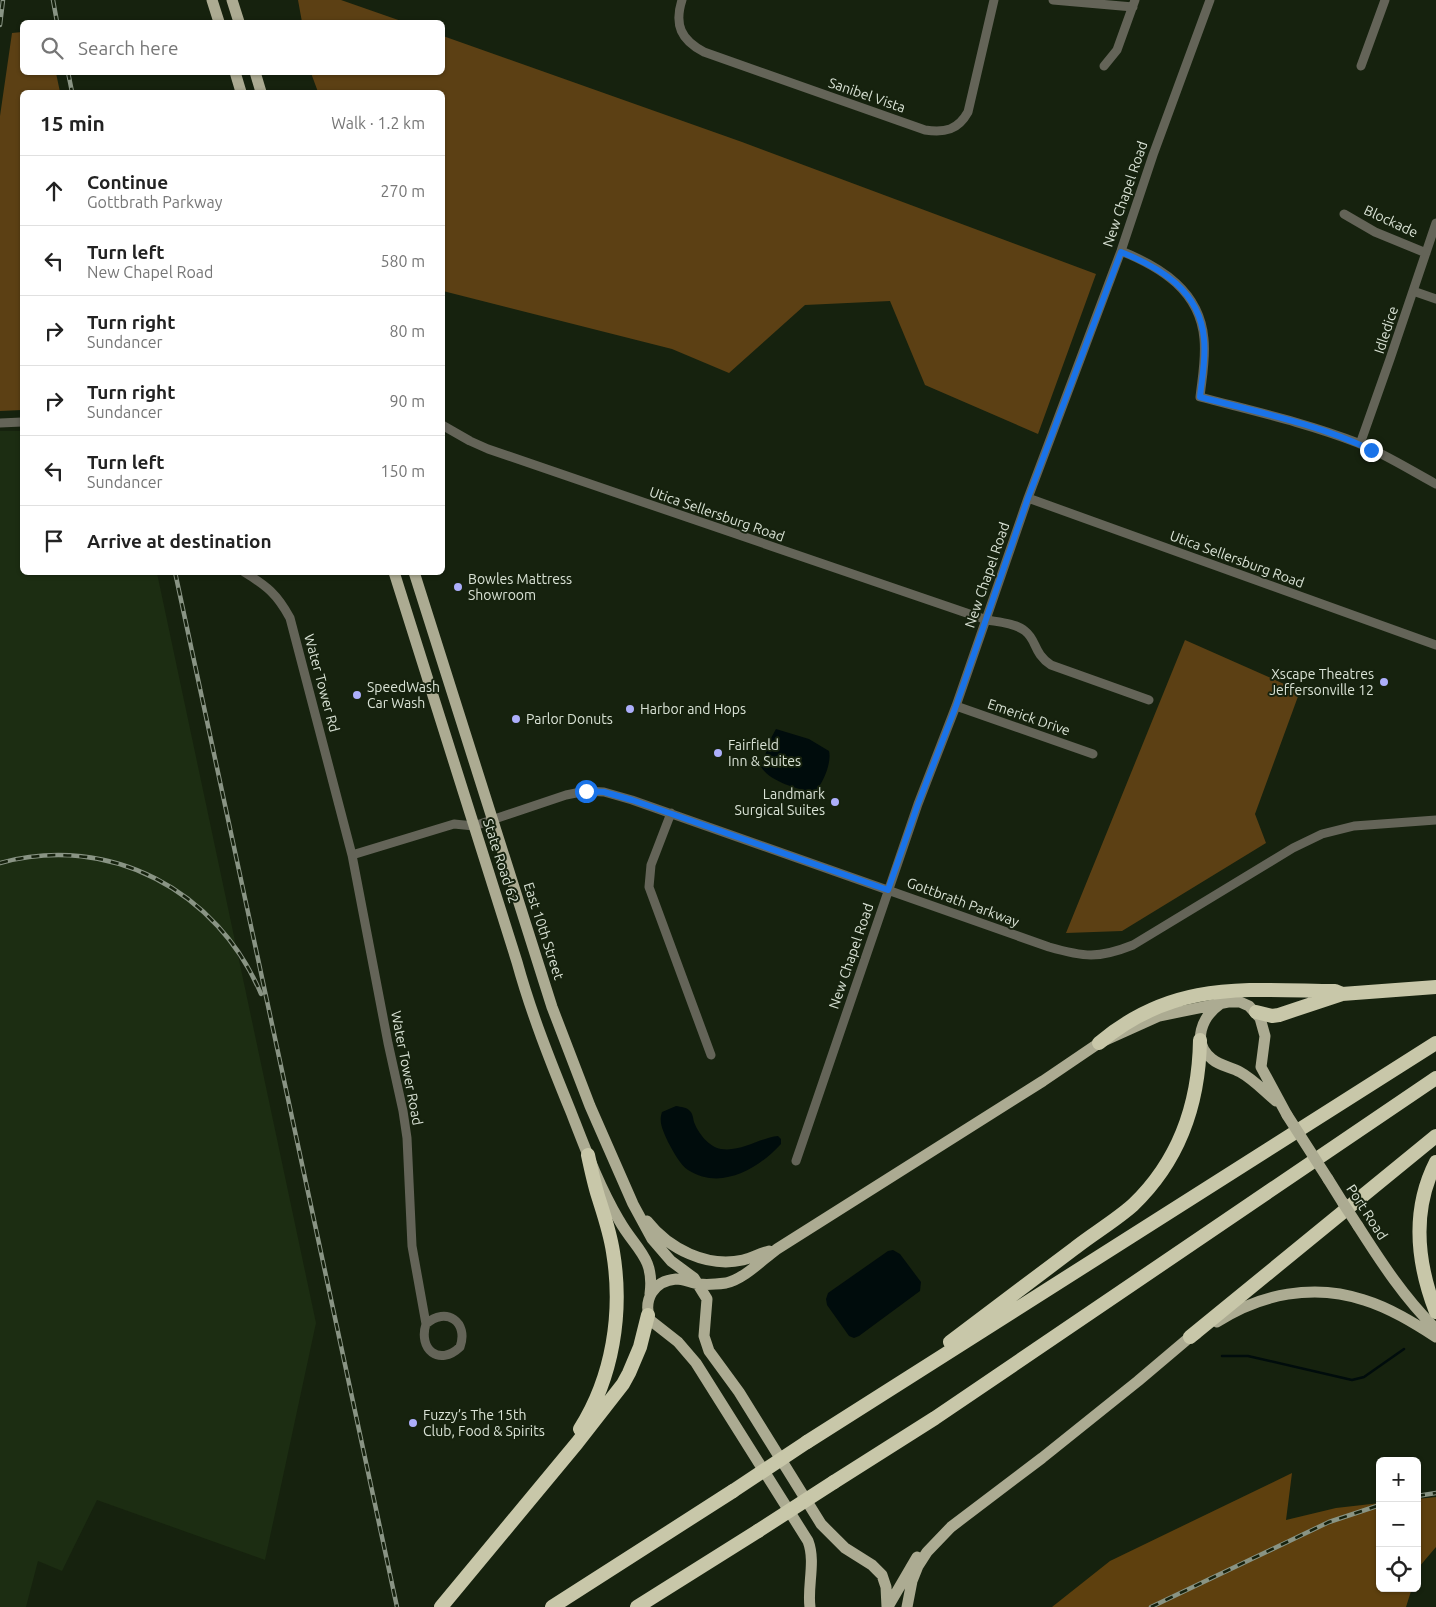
<!DOCTYPE html>
<html lang="en">
<head>
<meta charset="utf-8">
<style>
	body { margin:0; font-family:Ubuntu,sans-serif; background:#f6f6f6; color:#222 }
	.controls { position:absolute; right:15px; bottom:15px; display:grid; overflow:hidden; border-radius:8px; box-shadow:0 1px 4px #0004 }
	.controls button { width:45px; height:45px; display:grid; place-items:center; padding:0; border:0; border-bottom:1px solid #e0e0e0; background:#fff; color:#222; font:25px sans-serif }
	.stop { position:absolute; width:15px; height:15px; margin:-11px; border:4px solid #1a73e8; border-radius:50%; background:#fff }
	.stop.end { background:#1a73e8; border-color:#fff; box-shadow:0 1px 5px #0008 }
	.list { margin:0; padding:0; list-style:none }
	h2 { display:flex; justify-content:space-between; align-items:center; height:65px; margin:0; padding:0 20px; font-size:21px }
	h2 small { font-size:16px; font-weight:400; color:#767676 }
	.list li { display:grid; grid-template-columns:32px 1fr auto; gap:15px; align-items:center; box-sizing:border-box; height:70px; padding:0 20px; border-top:1px solid #e0e0e0 }
	.list b { display:block; font-size:19px; white-space:nowrap }
	.list p { margin:0; font-size:16px; white-space:nowrap; color:#767676 }
	.list em { font-size:16px; font-style:normal; color:#767676 }
	.icon { flex:none; width:28px; height:28px; fill:none; stroke:currentColor; stroke-width:2; stroke-linecap:round; stroke-linejoin:round }
	.map { position:relative; flex:none; width:1436px; height:1607px; overflow:hidden }
	.search { position:absolute; background:#fff; box-shadow:0 1px 4px #0004; left:20px; top:20px; width:425px; height:55px; display:flex; align-items:center; gap:12px; box-sizing:border-box; padding:0 18px; border-radius:8px; color:#767676; font-size:19px }
	.panel { position:absolute; background:#fff; box-shadow:0 1px 4px #0004; left:20px; top:90px; width:425px; height:485px; border-radius:8px }
	.map>svg:first-child { display:block }
	.built { fill:#1c2d12 }
	.green { fill:#5c4014 }
	.forest { fill:#5e400e }
	.water { fill:#000c0c }
	.lines { fill:none; stroke-linecap:round; stroke-linejoin:round }
	.stream { stroke:#000c0c; stroke-width:2.5 }
	.minor { stroke:#646458; stroke-width:9 }
	.major { stroke:#acab92; stroke-width:11 }
	.highway { stroke:#c8c7a9; stroke-width:14 }
	.rail-casing { stroke:#899484; stroke-width:4.5 }
	.rail { stroke:#16220e; stroke-width:2.5; stroke-dasharray:8; stroke-linecap:butt }
	.major-bridge { stroke:#acab92; stroke-width:11 }
	.highway-bridge { stroke:#c8c7a9; stroke-width:14 }
	.route { stroke:#1a73e8; stroke-width:6 }
	.poi-dot { fill:#adaffb; stroke:#16220e; stroke-width:2 }
	.labels { text-anchor:middle; stroke-width:4; stroke-linejoin:round; paint-order:stroke }
	.street-label { font-size:14px; fill:#dae3d6; stroke:#16220e }
	.poi-label { font-size:14px; fill:#dae3d6; stroke:#16220e; text-anchor:start }
</style>
</head>
<body>
<div class="map">
<svg width="1436" height="1607" viewBox="0 0 1436 1607">
	<rect width="100%" height="100%" fill="#16220e"/>
	<!-- built -->
	<path class="built" d="M0 431H22V572L157 573 316 1323 265 1560 97 1500 62 1571 38 1561 26 1607H0Z"/>
	<!-- green -->
	<path class="green" d="M298 0H341L404 22H302Z
		M22 32V72L56 73 60 92H22V410L0 411V116L12 33Z
		M443 36 742 142 1096 274 1038 434 925 385 890 301 805 305 729 373 672 349 443 291 442 92H318L311 73 442 72Z
		M1185 640 1300 691 1255 814 1266 843 1122 931 1066 933Z"/>
	<!-- forest -->
	<path class="forest" d="M1292 1473 1286 1520 1336 1508 1380 1503V1588H1412L1406 1607H1052L1110 1561Z
		M1436 1497V1547L1419 1567 1417 1573V1499Z"/>
	<!-- water -->
	<path class="water" d="M776 729 809 739 829 751C832 762 823 785 814 792 797 789 771 782 761 767L771 738Z
		M676 1106C681 1107 687 1107 690 1111 693 1114 693 1118 694 1122 698 1133 709 1147 721 1149 742 1152 759 1138 778 1136L781 1139V1144C758 1169 721 1191 688 1170 680 1165 673 1151 668 1142 664 1132 658 1123 662 1112Z
		M893 1250 900 1254 921 1282 920 1291 859 1336 854 1338 849 1336 827 1305 826 1299 828 1293 888 1251Z"/>
	<g class="lines">
		<!-- stream -->
		<path class="stream" d="M1222 1356H1248L1352 1380 1364 1377 1404 1349"/>
		<!-- minor -->
		<path class="minor" d="M682 0C674 25 681 40 704 52L925 130C945 133 958 130 968 112L994 0
			M1053 0 1133 7
			M1104 66 1117 50 1135 0
			M1361 66 1385 0
			M1344 214 1375 232 1426 253
			M1121 251C1161 267 1200 291 1204 339 1206 359 1202 378 1200 397 1253 411 1307 423 1358 443 1385 454 1410 470 1436 484
			M1413 291 1436 299
			M0 423 22 422
			M442 425 470 441 488 449 987 620C998 622 1016 623 1025 631 1037 640 1033 653 1051 665L1149 700
			M1360 444 1390 359 1436 223
			M1028 498 1436 645
			M244 572C267 586 277 594 290 618L352 855 388 1043 403 1111 407 1138 412 1246 426 1324C418 1349 439 1367 460 1347 469 1322 446 1306 426 1324
			M956 706 1093 754
			M671 813 651 865 649 887 711 1055
			M352 855 454 824 474 826 566 795 586 791 604 792 632 800 1049 947C1084 957 1098 959 1133 945L1293 848 1322 834 1354 826 1436 820
			M796 1161 918 804 956 706 1028 498 1121 251 1153 155 1210 0"/>
		<!-- major -->
		<path class="major" d="M212 0 219 22
			M232 0 239 22
			M235 72 241 92
			M255 72 261 92
			M394 572 517 962C531 1013 551 1063 571 1112 585 1148 599 1186 619 1220 635 1249 655 1257 650 1294
			M414 572 552 1007 590 1106 633 1204 652 1239 671 1261 694 1278 707 1299 704 1336 709 1351 739 1392 821 1524 845 1548 872 1565 882 1575 886 1587 887 1607
			M1220 1004C1202 1017 1191 1042 1212 1059 1220 1066 1231 1067 1240 1072 1253 1079 1264 1091 1276 1101
			M1328 1179 1343 1203
			M647 1221C669 1249 707 1268 743 1260 752 1258 760 1253 769 1251
			M1358 1226C1381 1262 1405 1299 1436 1329
			M1217 1322C1260 1294 1314 1283 1364 1300 1390 1308 1414 1323 1436 1337
			M889 1605 917 1557
			M810 1607C807 1586 816 1562 808 1541L696 1363 678 1342 650 1320C643 1300 653 1281 676 1279 684 1279 691 1283 699 1284 707 1285 718 1284 726 1283 744 1279 762 1260 777 1249L1043 1081 1099 1043 1159 1016 1228 1002H1240L1249 1006 1260 1018 1265 1036 1261 1067 1287 1115
			M907 1607 912 1581 918 1566 927 1552 951 1527 1042 1458 1138 1381 1190 1337 1196 1334"/>
		<!-- highway -->
		<path class="highway" d="M1256 1012 1272 1016 1279 1015 1342 994 1436 987
			M1099 1043C1174 980 1244 990 1335 991L1342 994
			M1436 1162C1411 1211 1417 1263 1436 1312
			M1190 1337 1436 1136
			M950 1342C991 1311 1033 1280 1075 1248 1094 1233 1115 1221 1133 1205 1180 1160 1199 1104 1200 1040
			M580 1429C613 1377 623 1312 613 1252 610 1232 604 1215 598 1196 594 1183 591 1169 588 1155
			M807 1442 1436 1043
			M834 1482 935 1418 1436 1078
			M441 1607 577 1443 623 1384 629 1373 640 1347 648 1315
			M552 1607 733 1491
			M637 1607 758 1531"/>
		<!-- rail casing -->
		<g class="rail-casing">
			<path id="rail" d="M53 0 57 22
				M0 25 3 0
				M68 72 72 92
				M175 572 397 1607
				M0 863C110 833 218 891 261 994
				M1417 1496 1436 1493
				M1151 1607 1329 1522 1380 1505"/>
		</g>
		<!-- rail -->
		<use href="#rail" class="rail"/>
		<!-- major-bridge -->
		<path class="major-bridge" d="M1287 1115 1328 1179
			M1343 1203 1358 1226"/>
		<!-- highway-bridge -->
		<path class="highway-bridge" d="M733 1491 807 1442
			M758 1531 834 1482"/>
	</g>
	<g class="lines">
		<!-- route -->
		<path class="route" d="M586 791 604 792 632 800 888 890 918 804 956 706 1028 498 1121 252C1161 268 1200 291 1204 339 1206 359 1202 378 1200 397 1257 412 1318 424 1371 450"/>
	</g>
	<!-- markers -->
	<g class="poi-dot">
		<circle cx="458" cy="587" r="5"/>
		<circle cx="1384" cy="682" r="5"/>
		<circle cx="357" cy="695" r="5"/>
		<circle cx="630" cy="709" r="5"/>
		<circle cx="516" cy="719" r="5"/>
		<circle cx="718" cy="753" r="5"/>
		<circle cx="835" cy="802" r="5"/>
		<circle cx="413" cy="1423" r="5"/>
	</g>
	<g class="labels">
		<!-- street labels -->
		<g class="street-label">
			<text transform="translate(867 95) rotate(19)" y="5">Sanibel Vista</text>
			<text transform="translate(1125 194) rotate(-71)" y="5">New Chapel Road</text>
			<text transform="translate(1391 221) rotate(25)" y="5">Blockade</text>
			<text transform="translate(1386 330) rotate(-72)" y="5">Idledice</text>
			<text transform="translate(717 514) rotate(19)" y="5">Utica Sellersburg Road</text>
			<text transform="translate(1237 559) rotate(20)" y="5">Utica Sellersburg Road</text>
			<text transform="translate(987 575) rotate(-71)" y="5">New Chapel Road</text>
			<text transform="translate(322 683) rotate(75)" y="5">Water Tower Rd</text>
			<text transform="translate(1029 717) rotate(19)" y="5">Emerick Drive</text>
			<text transform="translate(501 861) rotate(72)" y="5">State Road 62</text>
			<text transform="translate(963 902) rotate(20)" y="5">Gottbrath Parkway</text>
			<text transform="translate(544 931) rotate(72)" y="5">East 10th Street</text>
			<text transform="translate(851 956) rotate(-71)" y="5">New Chapel Road</text>
			<text transform="translate(407 1068) rotate(79)" y="5">Water Tower Road</text>
			<text transform="translate(1367 1212) rotate(57)" y="5">Port Road</text>
		</g>
		<!-- poi labels -->
		<g class="poi-label">
			<text x="468" y="584">Bowles Mattress<tspan x="468" dy="16">Showroom</tspan></text>
			<text x="1374" y="679" text-anchor="end">Xscape Theatres<tspan x="1374" dy="16">Jeffersonville 12</tspan></text>
			<text x="367" y="692">SpeedWash<tspan x="367" dy="16">Car Wash</tspan></text>
			<text x="640" y="714">Harbor and Hops</text>
			<text x="526" y="724">Parlor Donuts</text>
			<text x="728" y="750">Fairfield<tspan x="728" dy="16">Inn &amp; Suites</tspan></text>
			<text x="825" y="799" text-anchor="end">Landmark<tspan x="825" dy="16">Surgical Suites</tspan></text>
			<text x="423" y="1420">Fuzzy’s The 15th<tspan x="423" dy="16">Club, Food &amp; Spirits</tspan></text>
		</g>
	</g>
</svg>
<div class="controls">
<button>+</button>
<button>−</button>
<button><svg class="icon" aria-label="locate" viewBox="0 0 24 24"><circle cx="12" cy="12" r="6"/><path d="M12 2v4M12 18v4M2 12h4M18 12h4"/></svg></button>
</div>
<div class="stop" style="left:586px;top:791px"></div>
<div class="stop end" style="left:1371px;top:450px"></div>
<div class="search"><svg class="icon" aria-label="search" viewBox="0 0 24 24"><circle cx="10" cy="10" r="6"/><path d="M15 15l6 6"/></svg>Search here</div>
<section class="panel">
<h2>15 min<small>Walk · 1.2 km</small></h2>
<ul class="list">
<li><svg class="icon" aria-label="ahead" viewBox="0 0 24 24"><path d="M12 20V5M6 11l6-6 6 6"/></svg><div><b>Continue</b><p>Gottbrath Parkway</p></div><em>270 m</em></li>
<li><svg class="icon" aria-label="left" viewBox="0 0 24 24"><path d="M17 20v-9H6M10 6l-5 5 5 5"/></svg><div><b>Turn left</b><p>New Chapel Road</p></div><em>580 m</em></li>
<li><svg class="icon" aria-label="right" viewBox="0 0 24 24"><path d="M7 20v-9h11M14 6l5 5-5 5"/></svg><div><b>Turn right</b><p>Sundancer</p></div><em>80 m</em></li>
<li><svg class="icon" aria-label="right" viewBox="0 0 24 24"><path d="M7 20v-9h11M14 6l5 5-5 5"/></svg><div><b>Turn right</b><p>Sundancer</p></div><em>90 m</em></li>
<li><svg class="icon" aria-label="left" viewBox="0 0 24 24"><path d="M17 20v-9H6M10 6l-5 5 5 5"/></svg><div><b>Turn left</b><p>Sundancer</p></div><em>150 m</em></li>
<li><svg class="icon" aria-label="arrive" viewBox="0 0 24 24"><path d="M6 21V4h12l-3 4 3 4H6"/></svg><div><b>Arrive at destination</b></div></li>
</ul>
</section>
</div>
</body>
</html>
